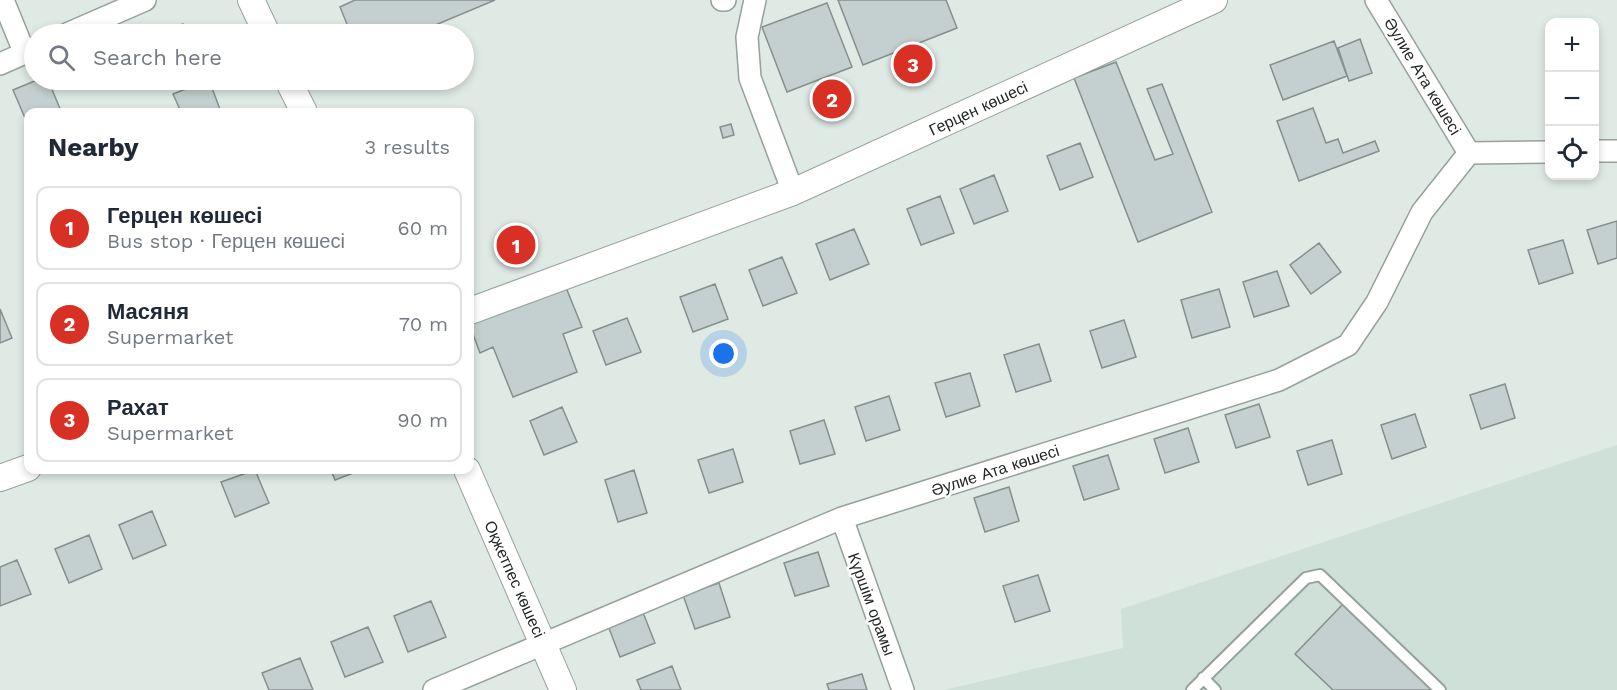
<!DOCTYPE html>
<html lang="en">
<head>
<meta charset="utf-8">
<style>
	body { margin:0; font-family:"Work Sans",sans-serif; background:#f2f2f3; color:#1f2937 }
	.controls { position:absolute; right:18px; top:18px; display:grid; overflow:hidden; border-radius:12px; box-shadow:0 3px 9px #0003 }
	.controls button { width:54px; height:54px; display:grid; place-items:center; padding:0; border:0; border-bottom:2px solid #e0e1e3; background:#fff; color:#1f2937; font:30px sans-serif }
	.you { position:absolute; left:724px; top:354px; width:21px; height:21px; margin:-15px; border:4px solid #fff; border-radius:50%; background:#1a73e8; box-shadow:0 0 0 9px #1a73e833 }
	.badge { display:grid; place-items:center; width:39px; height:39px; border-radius:50%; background:#d93025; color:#fff; font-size:20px; font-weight:700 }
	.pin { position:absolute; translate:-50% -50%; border:3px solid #fff; box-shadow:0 2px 6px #0006 }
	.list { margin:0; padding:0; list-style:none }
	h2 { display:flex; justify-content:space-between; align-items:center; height:78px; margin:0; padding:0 24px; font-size:26px }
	h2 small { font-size:20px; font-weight:400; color:#747a83 }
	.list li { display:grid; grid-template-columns:39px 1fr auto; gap:18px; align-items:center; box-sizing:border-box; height:84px; margin:0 12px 12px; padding:0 12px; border:2px solid #e0e1e3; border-radius:12px }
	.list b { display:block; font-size:22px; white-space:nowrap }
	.list p { margin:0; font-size:20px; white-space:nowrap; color:#747a83 }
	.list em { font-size:20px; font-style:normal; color:#747a83 }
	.icon { flex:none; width:33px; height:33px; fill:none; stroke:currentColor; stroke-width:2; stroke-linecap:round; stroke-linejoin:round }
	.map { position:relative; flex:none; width:1617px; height:690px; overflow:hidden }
	.search { position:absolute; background:#fff; box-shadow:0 3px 9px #0003; left:24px; top:24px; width:450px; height:66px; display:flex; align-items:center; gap:15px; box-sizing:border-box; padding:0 21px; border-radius:33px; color:#747a83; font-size:22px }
	.panel { position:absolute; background:#fff; box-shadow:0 3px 9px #0003; left:24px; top:108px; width:450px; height:366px; border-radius:12px }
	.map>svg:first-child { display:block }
	.built { fill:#cee0d7 }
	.building { fill:#c4d0cf; stroke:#848f8e; stroke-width:1.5 }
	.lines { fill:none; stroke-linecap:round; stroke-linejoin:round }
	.service-casing { stroke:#97a19c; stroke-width:14 }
	.minor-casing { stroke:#97a19c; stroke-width:24 }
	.tertiary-casing { stroke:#97a19c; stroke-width:28 }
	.service { stroke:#fff; stroke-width:10 }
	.minor { stroke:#fff; stroke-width:21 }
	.tertiary { stroke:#fff; stroke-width:26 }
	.labels { text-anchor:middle; stroke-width:5; stroke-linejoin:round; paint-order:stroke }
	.street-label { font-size:16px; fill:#232725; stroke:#fff }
</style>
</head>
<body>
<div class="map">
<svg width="1617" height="690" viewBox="0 0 1617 690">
	<rect width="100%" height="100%" fill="#e0eae5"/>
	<!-- built -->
	<path class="built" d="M1617 445V690H944L1123 648 1121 609Z"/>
	<!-- building -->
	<path class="building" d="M355 0H495L414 34H351L340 7Z
		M838 0H946L957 28 863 65Z
		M827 3 852 67 787 92 762 27Z
		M183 24 188 34H157Z
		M1360 39 1372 73 1349 81 1338 48Z
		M1334 41 1347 76 1283 100 1270 65Z
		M1116 62 1155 160 1173 154 1147 89 1162 84 1212 212 1138 242 1074 78Z
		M37 80H48L61 111 28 112V125L13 90Z
		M209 80 221 112H181L173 94Z
		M1313 108 1326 143 1338 139 1343 153 1375 141 1379 151 1299 181 1277 121Z
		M731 124 734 135 723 138 720 127Z
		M1080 143 1093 177 1060 190 1047 156Z
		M994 175 1008 211 974 224 960 189Z
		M940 196 954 233 921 245 907 209Z
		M1617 221V258L1598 264 1587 230Z
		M854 229 869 264 830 280 816 244Z
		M1563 240 1573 273 1539 284 1528 250Z
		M1319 243 1341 272 1311 294 1290 265Z
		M782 257 797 293 763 306 749 270Z
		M1277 271 1289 306 1254 317 1243 282Z
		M563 280 582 327 563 334 577 372 513 397 493 347 480 353 470 326V316Z
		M715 284 728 319 693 332 680 297Z
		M1219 289 1230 327 1192 338 1181 300Z
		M0 309 12 338 0 343Z
		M627 318 641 352 606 365 593 331Z
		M1124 320 1136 357 1102 368 1090 331Z
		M1039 344 1051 381 1016 392 1004 355Z
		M970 373 980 406 946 417 935 383Z
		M1505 384 1515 418 1481 429 1470 395Z
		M889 396 900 430 866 441 855 407Z
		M1259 404 1270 437 1236 448 1225 415Z
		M562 407 577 442 544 455 530 421Z
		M1415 414 1426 447 1392 459 1381 425Z
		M824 420 835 454 800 464 790 431Z
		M1188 428 1199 462 1165 473 1154 439Z
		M1332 440 1342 474 1308 485 1297 451Z
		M733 449 743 482 709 493 698 460Z
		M1108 455 1119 489 1084 500 1073 466Z
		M255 470 269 503 235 517 221 482Z
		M331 470H361L335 480Z
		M634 470 647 513 618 522 605 480Z
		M1009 487 1019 521 985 532 974 498Z
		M152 511 166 545 133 559 119 525Z
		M89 535 102 569 69 583 55 549Z
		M818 552 829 586 795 596 784 563Z
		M17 560 31 594 0 606V567Z
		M1038 575 1050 611 1015 622 1003 586Z
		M719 583 730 617 695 629 683 595Z
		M431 601 446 637 408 652 394 616Z
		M1343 604 1434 690H1333L1295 654Z
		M642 610 655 643 620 657 607 623Z
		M368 627 383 662 345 677 331 642Z
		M300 658 313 690H269L262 673Z
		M672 666 681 690H641L637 680Z
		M862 674 867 690H829L827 684Z"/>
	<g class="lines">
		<!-- service casing -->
		<g class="service-casing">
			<path id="service" d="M1203 678 1215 690
				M1192 690 1306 578 1320 575 1440 690"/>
		</g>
		<!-- minor casing -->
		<g class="minor-casing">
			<path id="minor" d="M3 0 25 54
				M722 0H725
				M755 0 747 37 750 78 793 192
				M1376 0 1469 153
				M67 34 145 0
				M0 64 34 49
				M1594 151H1617
				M842 518 903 690
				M434 690 842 518 1279 380 1348 345 1377 302 1422 212 1469 153 1550 152"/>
		</g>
		<!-- tertiary casing -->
		<g class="tertiary-casing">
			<path id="tertiary" d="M251 0 267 34
				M288 80 304 112
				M470 311 793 192 1214 0
				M467 470 563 690
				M0 478 28 468"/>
		</g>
		<!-- service -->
		<use href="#service" class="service"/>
		<!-- minor -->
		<use href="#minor" class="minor"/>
		<!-- tertiary -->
		<use href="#tertiary" class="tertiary"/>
	</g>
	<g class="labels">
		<!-- street labels -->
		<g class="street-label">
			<text transform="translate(1423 76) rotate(59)" y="6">Әулие Ата көшесі</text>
			<text transform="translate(978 108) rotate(-25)" y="6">Герцен көшесі</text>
			<text transform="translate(995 470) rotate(-18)" y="6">Әулие Ата көшесі</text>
			<text transform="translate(515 579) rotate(66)" y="6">Оқжетпес көшесі</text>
			<text transform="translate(872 604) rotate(70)" y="6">Күршім орамы</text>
		</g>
	</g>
</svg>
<div class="controls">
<button>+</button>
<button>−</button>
<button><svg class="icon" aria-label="locate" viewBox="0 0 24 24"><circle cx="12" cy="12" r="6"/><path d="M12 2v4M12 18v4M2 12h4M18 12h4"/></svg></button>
</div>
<div class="you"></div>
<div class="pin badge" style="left:516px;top:245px">1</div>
<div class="pin badge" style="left:832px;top:99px">2</div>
<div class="pin badge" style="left:913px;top:64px">3</div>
<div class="search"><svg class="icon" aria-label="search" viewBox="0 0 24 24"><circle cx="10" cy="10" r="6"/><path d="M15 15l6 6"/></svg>Search here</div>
<section class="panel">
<h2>Nearby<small>3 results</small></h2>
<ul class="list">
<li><span class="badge">1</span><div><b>Герцен көшесі</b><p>Bus stop · Герцен көшесі</p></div><em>60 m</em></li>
<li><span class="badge">2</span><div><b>Масяня</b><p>Supermarket</p></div><em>70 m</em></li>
<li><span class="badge">3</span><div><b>Рахат</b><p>Supermarket</p></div><em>90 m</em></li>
</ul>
</section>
</div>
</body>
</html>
